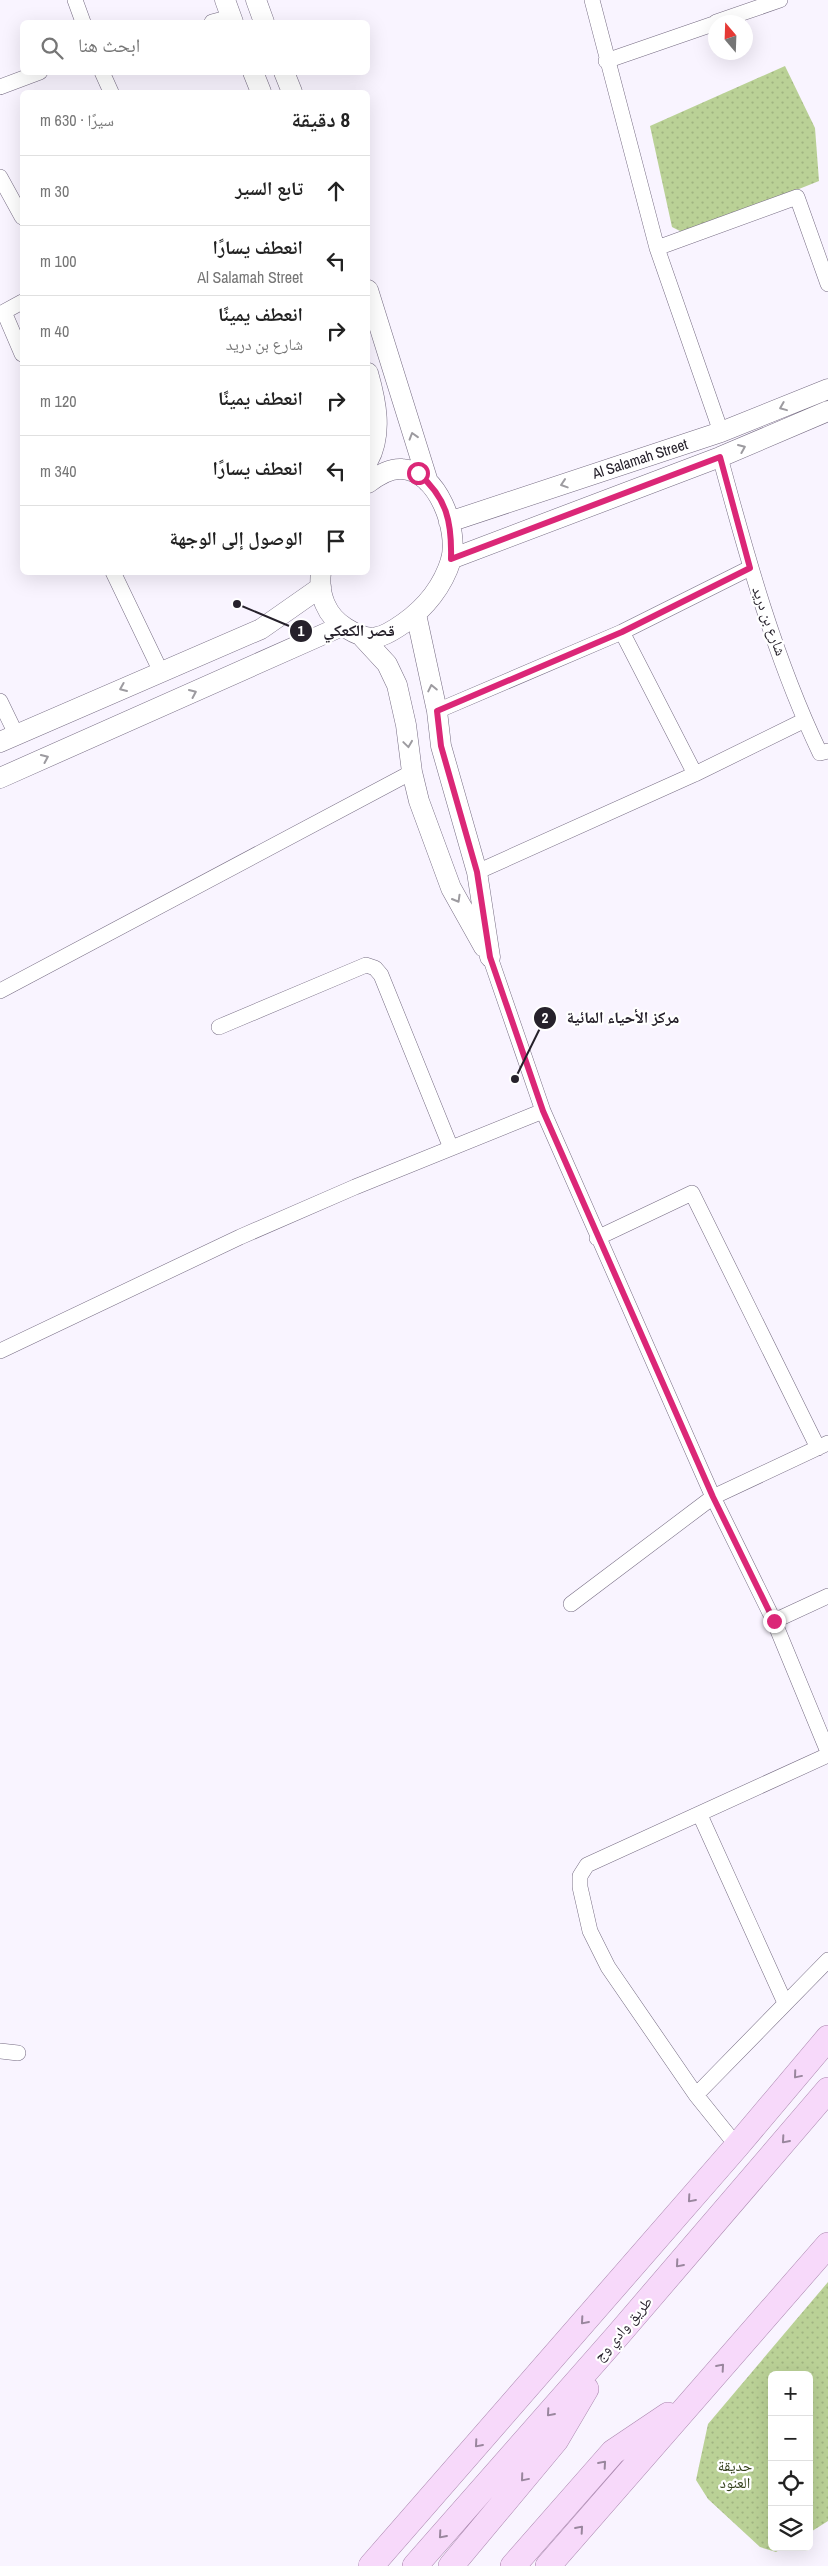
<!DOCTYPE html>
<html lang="ar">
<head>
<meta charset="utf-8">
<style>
	body { margin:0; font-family:"Archivo Narrow","Noto Naskh Arabic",sans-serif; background:#f6f6f6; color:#222; direction:rtl }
	.controls { position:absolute; right:15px; bottom:15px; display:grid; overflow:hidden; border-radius:8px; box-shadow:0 5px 20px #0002 }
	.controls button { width:45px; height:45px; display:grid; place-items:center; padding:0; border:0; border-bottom:1px solid #e0e0e0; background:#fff; color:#222; font:25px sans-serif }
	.compass { position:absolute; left:708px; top:15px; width:45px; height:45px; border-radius:50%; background:#fff; box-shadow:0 5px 20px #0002; rotate:341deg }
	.stop { position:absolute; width:15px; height:15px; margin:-11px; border:4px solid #db2777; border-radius:50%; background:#fff }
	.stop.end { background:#db2777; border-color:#fff; box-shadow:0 1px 5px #0008 }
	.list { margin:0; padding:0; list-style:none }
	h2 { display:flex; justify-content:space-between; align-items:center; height:65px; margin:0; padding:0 20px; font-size:21px }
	h2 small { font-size:16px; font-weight:400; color:#767676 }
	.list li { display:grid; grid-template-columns:32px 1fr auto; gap:15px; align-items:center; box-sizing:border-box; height:70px; padding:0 20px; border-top:1px solid #e0e0e0 }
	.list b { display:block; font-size:19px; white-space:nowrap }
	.list p { margin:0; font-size:16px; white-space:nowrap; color:#767676 }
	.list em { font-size:16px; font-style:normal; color:#767676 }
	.icon { flex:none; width:28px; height:28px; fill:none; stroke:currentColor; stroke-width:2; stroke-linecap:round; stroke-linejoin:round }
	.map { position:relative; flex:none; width:828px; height:2566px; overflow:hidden; direction:ltr }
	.search { position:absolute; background:#fff; box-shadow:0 5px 20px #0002; left:20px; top:20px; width:350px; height:55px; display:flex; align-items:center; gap:12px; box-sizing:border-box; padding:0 18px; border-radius:8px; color:#767676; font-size:19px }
	.panel { position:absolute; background:#fff; box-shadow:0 5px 20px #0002; left:20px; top:90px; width:350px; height:485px; border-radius:8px; direction:rtl }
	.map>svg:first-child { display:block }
	.green { fill:url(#green-dots) }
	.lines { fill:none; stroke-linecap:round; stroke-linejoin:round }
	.minor-casing { stroke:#756b82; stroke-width:16 }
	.tertiary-casing { stroke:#756b82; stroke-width:21 }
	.primary-casing { stroke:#ab88af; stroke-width:26 }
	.minor { stroke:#fff; stroke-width:15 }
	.tertiary { stroke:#fff; stroke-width:20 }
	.primary { stroke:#f7d9fa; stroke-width:25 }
	.oneway { stroke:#9d9ba0 }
	.oneway2 { stroke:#99869d }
	.route { stroke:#db2777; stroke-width:6 }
	.labels { text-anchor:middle; stroke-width:4.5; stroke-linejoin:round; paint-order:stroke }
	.street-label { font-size:15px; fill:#26212b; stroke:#fff }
	.park-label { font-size:15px; fill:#313e19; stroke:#fff }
	.leader { fill:none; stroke:#26212b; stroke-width:2 }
	.callout-dot { fill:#26212b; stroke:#fff; stroke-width:2 }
	.mark-label { font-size:15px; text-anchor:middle; font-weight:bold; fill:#fff }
	.callout-label { font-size:16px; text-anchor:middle; font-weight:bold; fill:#26212b; stroke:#fff; stroke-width:4.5; stroke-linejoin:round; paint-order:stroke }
</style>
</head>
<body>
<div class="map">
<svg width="828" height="2566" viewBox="0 0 828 2566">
	<defs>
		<pattern id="green-dots" width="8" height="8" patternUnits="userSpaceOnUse" patternTransform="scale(1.25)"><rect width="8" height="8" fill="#bad196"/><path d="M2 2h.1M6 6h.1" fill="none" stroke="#a0b381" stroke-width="1.8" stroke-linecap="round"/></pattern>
	</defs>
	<rect width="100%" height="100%" fill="#f9f4ff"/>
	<!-- green -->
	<path class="green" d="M785 66 815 128 819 181 686 234 672 227 650 126Z
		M828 2282V2521L809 2533V2375H772V2547H784L776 2552 760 2547 708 2499 696 2480 708 2424Z"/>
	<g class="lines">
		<!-- minor casing -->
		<g class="minor-casing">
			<path id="minor" d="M75 0 83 22
				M592 0 657 248 721 432
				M212 22 231 17
				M716 22 780 0
				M606 61 716 23
				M102 72 111 92
				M0 87 40 72
				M0 177 22 217
				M657 248 797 197 828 284
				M4 312 22 354
				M0 314 22 302
				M720 457C747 557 775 659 820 753L828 751
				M113 572 161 672
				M622 632 695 774
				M0 701 16 734
				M437 711 622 632 750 568
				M477 872 695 774 805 720
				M490 957 543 1111 713 1497 774 1621 828 1752
				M0 991 412 772
				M219 1027 366 965 375 968 381 975 451 1148
				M597 1238 692 1193 818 1448
				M0 1351 240 1237 355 1187 543 1111
				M571 1604 713 1497 828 1443
				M774 1621 828 1596
				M700 1815 785 2003
				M0 2051 18 2053
				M696 2095 828 1960
				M737 2146 696 2095 608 1967 590 1931 580 1887V1876L587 1865 828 1755"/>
		</g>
		<!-- tertiary casing -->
		<g class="tertiary-casing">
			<path id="tertiary" d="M225 0 233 22
				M256 0 264 22
				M253 72 261 92
				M284 72 292 92
				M368 290 428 482
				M368 373C376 401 383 434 368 461
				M449 522 721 432 828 389
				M451 559 720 457 828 411
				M321 572C318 594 326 616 346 628 370 643 380 640 404 623 425 608 443 586 451 560 459 530 438 471 402 469 390 468 377 476 368 483
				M416 614 437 711 441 746 477 872 490 957
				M363 638 387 664 397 685 406 725 412 772 419 801 451 888 484 947
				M0 742 261 629 321 587
				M0 778 342 626"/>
		</g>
		<!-- primary casing -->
		<g class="primary-casing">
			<path id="primary" d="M371 2566 737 2146 828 2038
				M415 2566 618 2335 828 2090
				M451 2566 556 2440 586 2389
				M513 2566 613 2452 668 2415
				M548 2566 828 2245"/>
		</g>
		<!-- minor -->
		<use href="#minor" class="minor"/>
		<!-- tertiary -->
		<use href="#tertiary" class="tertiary"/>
		<!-- primary -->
		<use href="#primary" class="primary"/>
	</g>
	<!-- one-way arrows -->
	<defs><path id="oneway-chevron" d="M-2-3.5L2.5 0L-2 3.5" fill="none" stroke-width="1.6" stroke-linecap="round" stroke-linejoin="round" transform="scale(1.25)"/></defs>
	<g class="oneway">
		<use href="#oneway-chevron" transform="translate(783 407) rotate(158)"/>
		<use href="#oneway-chevron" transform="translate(413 436) rotate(-107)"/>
		<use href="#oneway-chevron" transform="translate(742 448) rotate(-23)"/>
		<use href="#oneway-chevron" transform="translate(564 484) rotate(162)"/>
		<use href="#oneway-chevron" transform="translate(123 688) rotate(157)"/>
		<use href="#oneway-chevron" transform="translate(432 688) rotate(-102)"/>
		<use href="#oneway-chevron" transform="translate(193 693) rotate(-24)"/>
		<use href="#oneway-chevron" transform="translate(408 744) rotate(82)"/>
		<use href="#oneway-chevron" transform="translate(45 758) rotate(-24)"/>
		<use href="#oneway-chevron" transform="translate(457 899) rotate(60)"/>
	</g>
	<g class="oneway2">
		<use href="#oneway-chevron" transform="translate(797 2075) rotate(130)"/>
		<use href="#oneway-chevron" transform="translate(785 2140) rotate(131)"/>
		<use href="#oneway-chevron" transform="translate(691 2199) rotate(131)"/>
		<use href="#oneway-chevron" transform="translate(679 2264) rotate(131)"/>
		<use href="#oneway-chevron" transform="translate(584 2321) rotate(131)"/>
		<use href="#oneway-chevron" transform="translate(721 2367) rotate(-49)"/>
		<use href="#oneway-chevron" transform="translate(550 2413) rotate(131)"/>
		<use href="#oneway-chevron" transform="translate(478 2444) rotate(131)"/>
		<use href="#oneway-chevron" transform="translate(603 2464) rotate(-49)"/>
		<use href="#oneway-chevron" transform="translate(524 2478) rotate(130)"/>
		<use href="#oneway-chevron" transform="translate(580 2529) rotate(-49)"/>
		<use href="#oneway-chevron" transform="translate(442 2535) rotate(131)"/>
	</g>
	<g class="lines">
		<!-- route -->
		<path class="route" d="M418 473C447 498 452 522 451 559L720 457 750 568 622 632 437 711 441 746 477 872 490 957 543 1111 713 1497 774 1621"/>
	</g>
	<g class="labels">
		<!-- street labels -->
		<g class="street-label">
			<text transform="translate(640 459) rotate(-18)" y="5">Al Salamah Street</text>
			<text transform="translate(769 621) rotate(70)" y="5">شارع بن دريد</text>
			<text transform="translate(623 2329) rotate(-49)" y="5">طريق وادي وج</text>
		</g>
		<!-- park labels -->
		<g class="park-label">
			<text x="735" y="2471">حديقة<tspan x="735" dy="17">العنود</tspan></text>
		</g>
	</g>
	<!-- callouts -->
	<path class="leader" d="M237 604L301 631M515 1079L545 1018"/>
	<g class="callout-dot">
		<circle cx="237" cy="604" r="5"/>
		<circle cx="515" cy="1079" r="5"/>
		<circle cx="301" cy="631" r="12"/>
		<circle cx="545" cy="1018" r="12"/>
	</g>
	<g class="mark-label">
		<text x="301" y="636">1</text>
		<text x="545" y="1023">2</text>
	</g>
	<g class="callout-label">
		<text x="359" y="636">قصر الكعكي</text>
		<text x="623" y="1023">مركز الأحياء المائية</text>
	</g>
</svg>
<div class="controls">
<button>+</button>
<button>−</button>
<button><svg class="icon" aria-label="locate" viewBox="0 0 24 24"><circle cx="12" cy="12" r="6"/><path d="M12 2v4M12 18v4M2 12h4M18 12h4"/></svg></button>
<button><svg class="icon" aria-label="layers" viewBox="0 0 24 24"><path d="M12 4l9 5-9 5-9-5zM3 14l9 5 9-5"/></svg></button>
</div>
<svg class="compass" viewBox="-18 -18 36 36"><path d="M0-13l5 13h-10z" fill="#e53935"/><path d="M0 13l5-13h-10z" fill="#767676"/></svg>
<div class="stop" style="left:418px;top:473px"></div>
<div class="stop end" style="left:774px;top:1621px"></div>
<div class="search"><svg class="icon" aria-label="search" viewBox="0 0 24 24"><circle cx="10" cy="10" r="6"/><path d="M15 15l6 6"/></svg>ابحث هنا</div>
<section class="panel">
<h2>8 دقيقة<small>سيرًا · 630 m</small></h2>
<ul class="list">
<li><svg class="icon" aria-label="ahead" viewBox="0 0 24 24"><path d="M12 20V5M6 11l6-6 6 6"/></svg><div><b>تابع السير</b></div><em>30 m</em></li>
<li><svg class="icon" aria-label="left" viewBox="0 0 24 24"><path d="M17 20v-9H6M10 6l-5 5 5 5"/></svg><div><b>انعطف يسارًا</b><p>Al Salamah Street</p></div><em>100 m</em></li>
<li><svg class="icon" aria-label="right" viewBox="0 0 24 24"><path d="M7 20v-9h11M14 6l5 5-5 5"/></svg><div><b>انعطف يمينًا</b><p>شارع بن دريد</p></div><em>40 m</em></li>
<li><svg class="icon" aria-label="right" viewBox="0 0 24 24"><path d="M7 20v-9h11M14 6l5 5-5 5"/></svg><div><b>انعطف يمينًا</b></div><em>120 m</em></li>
<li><svg class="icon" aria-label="left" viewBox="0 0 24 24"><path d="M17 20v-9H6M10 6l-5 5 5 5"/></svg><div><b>انعطف يسارًا</b></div><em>340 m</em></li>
<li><svg class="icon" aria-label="arrive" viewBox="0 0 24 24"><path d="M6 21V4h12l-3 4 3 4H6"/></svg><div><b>الوصول إلى الوجهة</b></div></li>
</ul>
</section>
</div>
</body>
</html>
